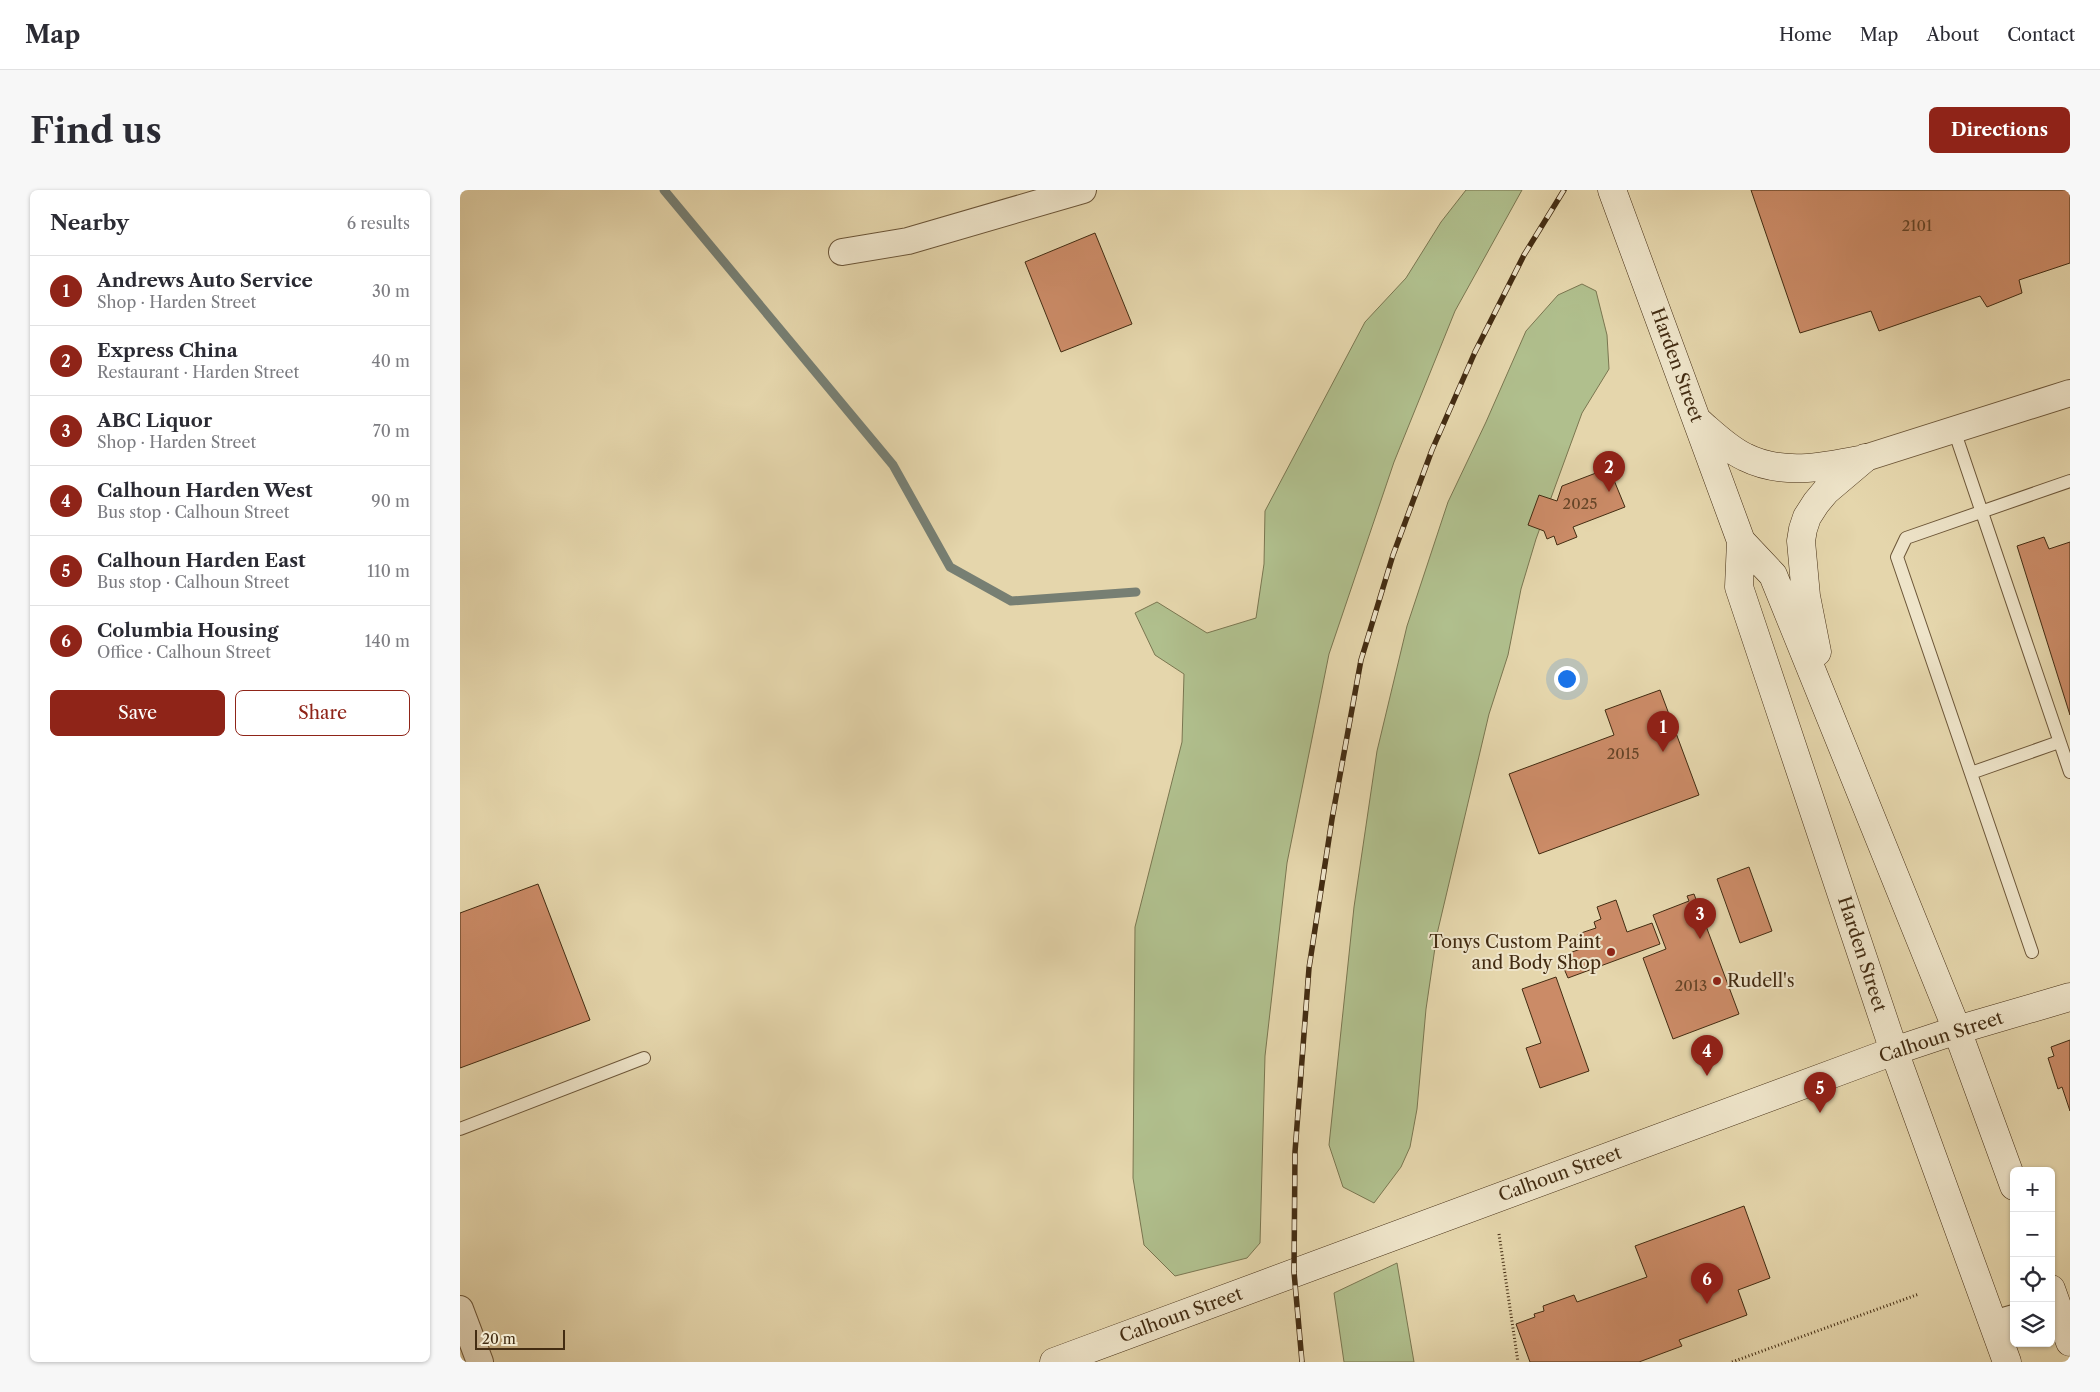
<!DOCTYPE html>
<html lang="en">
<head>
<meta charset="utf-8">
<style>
	body { margin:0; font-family:"Libre Caslon Text",serif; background:#f7f7f7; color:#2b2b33 }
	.controls { position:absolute; right:15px; bottom:15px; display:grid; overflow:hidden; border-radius:8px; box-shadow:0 1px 4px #0004 }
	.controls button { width:45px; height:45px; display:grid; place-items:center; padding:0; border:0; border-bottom:1px solid #e1e1e2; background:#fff; color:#2b2b33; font:25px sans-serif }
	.scale { position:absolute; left:15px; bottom:12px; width:90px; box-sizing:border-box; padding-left:5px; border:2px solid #432c12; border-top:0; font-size:14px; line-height:18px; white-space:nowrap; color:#432c12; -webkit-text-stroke:4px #eee4c9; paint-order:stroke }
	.you { position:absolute; left:1106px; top:488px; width:18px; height:18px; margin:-12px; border:4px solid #fff; border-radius:50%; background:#1a73e8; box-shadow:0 0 0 8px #1a73e833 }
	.badge { display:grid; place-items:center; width:32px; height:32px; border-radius:50%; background:#8f2418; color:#fff; font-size:16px; font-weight:700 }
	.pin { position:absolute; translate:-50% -41px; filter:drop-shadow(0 1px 2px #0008) }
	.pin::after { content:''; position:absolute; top:26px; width:18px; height:15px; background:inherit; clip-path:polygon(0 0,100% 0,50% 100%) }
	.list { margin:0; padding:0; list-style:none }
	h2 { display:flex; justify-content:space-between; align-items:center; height:65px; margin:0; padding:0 20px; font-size:21px }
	h2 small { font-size:16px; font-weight:400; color:#7c7c81 }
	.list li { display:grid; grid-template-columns:32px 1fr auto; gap:15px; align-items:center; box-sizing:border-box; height:70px; padding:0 20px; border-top:1px solid #e1e1e2 }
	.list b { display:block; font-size:19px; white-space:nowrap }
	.list p { margin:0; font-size:16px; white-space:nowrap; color:#7c7c81 }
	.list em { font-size:16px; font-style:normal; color:#7c7c81 }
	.actions { display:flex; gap:10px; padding:15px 20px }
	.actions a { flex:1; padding:11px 0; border:1px solid #8f2418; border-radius:8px; text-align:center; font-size:18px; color:#8f2418 }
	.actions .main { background:#8f2418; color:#fff }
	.icon { flex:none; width:28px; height:28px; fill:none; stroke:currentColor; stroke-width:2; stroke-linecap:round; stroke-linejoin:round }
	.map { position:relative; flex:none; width:1610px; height:1172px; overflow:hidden; border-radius:8px }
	header { display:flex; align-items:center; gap:30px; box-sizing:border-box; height:70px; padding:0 25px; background:#fff; border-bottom:1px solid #e1e1e2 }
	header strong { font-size:24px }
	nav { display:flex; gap:28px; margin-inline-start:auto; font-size:18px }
	.intro { display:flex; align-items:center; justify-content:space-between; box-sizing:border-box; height:120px; padding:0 30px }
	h1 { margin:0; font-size:35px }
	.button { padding:12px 22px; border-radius:8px; background:#8f2418; color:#fff; font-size:18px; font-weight:700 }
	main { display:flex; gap:30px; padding:0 30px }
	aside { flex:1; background:#fff; border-radius:8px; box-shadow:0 1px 4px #0004 }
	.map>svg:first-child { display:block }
	.green { fill:#b0bf8d; stroke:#7a7650 }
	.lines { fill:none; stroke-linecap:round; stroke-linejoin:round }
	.stream { stroke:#777f73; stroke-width:9 }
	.building { fill:#cb8b67; stroke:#432c12 }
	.lane-casing { stroke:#6c5638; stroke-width:14 }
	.street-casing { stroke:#6c5638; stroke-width:28 }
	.secondary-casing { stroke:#432c12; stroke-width:29 }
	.path { stroke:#432c12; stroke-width:3; stroke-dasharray:1 2.5; stroke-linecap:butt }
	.lane { stroke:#eee4c9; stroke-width:12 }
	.street { stroke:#eee4c9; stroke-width:26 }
	.secondary { stroke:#eee4c9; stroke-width:28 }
	.rail-casing { stroke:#432c12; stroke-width:5.5 }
	.rail { stroke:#eee4c9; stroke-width:4; stroke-dasharray:11; stroke-linecap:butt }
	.poi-dot { fill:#8f2418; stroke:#eee4c9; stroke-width:2 }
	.labels { text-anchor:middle; stroke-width:4; stroke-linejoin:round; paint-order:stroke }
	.number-label { font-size:15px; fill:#654427 }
	.street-label { font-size:18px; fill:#432c12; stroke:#eee4c9 }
	.poi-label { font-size:18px; fill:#432c12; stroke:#eee4c9; text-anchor:end }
</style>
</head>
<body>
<header>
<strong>Map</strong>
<nav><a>Home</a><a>Map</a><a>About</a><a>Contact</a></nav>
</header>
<div class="intro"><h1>Find us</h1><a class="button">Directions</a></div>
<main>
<aside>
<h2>Nearby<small>6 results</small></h2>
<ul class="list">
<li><span class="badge">1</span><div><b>Andrews Auto Service</b><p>Shop · Harden Street</p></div><em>30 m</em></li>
<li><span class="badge">2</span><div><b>Express China</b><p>Restaurant · Harden Street</p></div><em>40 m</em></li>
<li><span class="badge">3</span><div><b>ABC Liquor</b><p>Shop · Harden Street</p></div><em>70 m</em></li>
<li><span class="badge">4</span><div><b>Calhoun Harden West</b><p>Bus stop · Calhoun Street</p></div><em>90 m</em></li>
<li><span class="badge">5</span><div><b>Calhoun Harden East</b><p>Bus stop · Calhoun Street</p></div><em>110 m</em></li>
<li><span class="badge">6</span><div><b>Columbia Housing</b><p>Office · Calhoun Street</p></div><em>140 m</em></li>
</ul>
<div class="actions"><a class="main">Save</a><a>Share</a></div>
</aside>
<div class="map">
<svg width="1610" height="1172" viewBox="0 0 1610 1172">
	<rect width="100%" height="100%" fill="#e5d6ac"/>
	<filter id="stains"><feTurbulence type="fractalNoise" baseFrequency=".004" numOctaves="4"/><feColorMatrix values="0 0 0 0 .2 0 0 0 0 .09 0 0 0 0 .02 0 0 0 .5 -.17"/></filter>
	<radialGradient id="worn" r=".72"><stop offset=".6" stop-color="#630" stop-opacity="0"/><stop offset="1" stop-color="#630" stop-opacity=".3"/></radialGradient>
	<!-- green -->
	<path class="green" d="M1006 0H1062L995 121 934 272 869 464 827 673 805 866 800 1053 787 1068 715 1086 684 1055 673 988 675 737 722 552 724 484 695 465 675 423 697 412 747 443 796 428 804 374 805 321 905 132 946 88 981 32Z
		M1122 94 1136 101 1147 145 1149 179 1122 223 1076 349 1061 399 1048 465 1029 524 977 744 966 819 957 919 950 957 941 977 914 1013 883 997 869 955 894 717 917 561 947 436 988 312 1026 232 1066 141 1098 105Z
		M937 1073 954 1172H884L874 1103Z"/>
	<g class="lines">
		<!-- stream -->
		<path class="stream" d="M204 0 433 275 490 377 551 411 676 402"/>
	</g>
	<!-- building -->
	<path class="building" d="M1291 0H1610V73L1559 90 1562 103 1527 117 1520 106 1419 141 1411 121 1340 143Z
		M635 43 672 134 601 162 565 72Z
		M1149 278 1165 317 1113 337 1117 347 1097 355 1094 346 1087 349 1084 341 1068 335 1079 305 1097 311 1102 296Z
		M1584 347 1589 359 1610 352V525L1557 356Z
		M1200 500 1239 605 1079 664 1049 584 1154 545 1145 520Z
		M1289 677 1312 741 1280 753 1257 689Z
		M78 694 130 830 0 878V723Z
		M1234 704 1279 824 1213 849 1183 768 1206 759 1193 725 1229 711 1227 706Z
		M1156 710 1167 742 1192 733 1200 754 1108 788 1099 767 1123 758 1118 744 1136 738 1134 732 1141 729 1137 717Z
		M1096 787 1129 881 1080 898 1066 858 1081 853 1062 799Z
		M1610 850V921L1602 897 1598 899 1588 868 1594 866 1591 857Z
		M1284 1016 1310 1088 1278 1100 1287 1125 1219 1150 1222 1156 1179 1172H1070L1056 1134 1075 1127 1074 1124 1084 1121 1083 1116 1114 1105 1117 1112 1187 1087 1175 1056Z"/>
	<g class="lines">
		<!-- lane casing -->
		<g class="lane-casing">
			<path id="lane" d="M1494 240 1610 582
				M1511 583 1599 552
				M1572 762 1437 367 1446 348 1610 291
				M0 939 184 868"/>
		</g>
		<!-- street casing -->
		<g class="street-casing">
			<path id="street" d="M382 62 448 51 623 0
				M1405 268 1610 203
				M0 1119 20 1172
				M1533 1134 1554 1128"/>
		</g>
		<!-- secondary casing -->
		<g class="secondary-casing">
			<path id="secondary" d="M1152 0 1281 351 1279 397 1434 861 1547 1172
				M1239 232C1254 245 1268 259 1285 267 1323 286 1364 277 1404 269
				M1281 351 1313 385 1497 840 1554 996
				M1357 462 1346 406 1341 351 1343 339 1347 327 1356 313 1366 301 1405 268
				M1591 1099 1610 1152
				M594 1172 1434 861 1497 840 1610 807"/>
		</g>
		<!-- path -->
		<path class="path" d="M1039 1044 1058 1172
			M1272 1172 1459 1104"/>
		<!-- lane -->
		<use href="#lane" class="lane"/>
		<!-- street -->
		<use href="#street" class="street"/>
		<!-- secondary -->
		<use href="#secondary" class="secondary"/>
		<!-- rail casing -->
		<g class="rail-casing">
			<path id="rail" d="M842 1172 834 1082 835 962 849 778 872 629 901 470 933 365 972 260 1015 162 1064 65 1104 0"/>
		</g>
		<!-- rail -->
		<use href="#rail" class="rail"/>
	</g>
	<!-- markers -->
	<g class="poi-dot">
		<circle cx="1151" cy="762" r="5"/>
		<circle cx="1257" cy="791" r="5"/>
	</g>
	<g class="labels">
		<!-- number labels -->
		<g class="number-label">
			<text x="1457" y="41">2101</text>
			<text x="1120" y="319">2025</text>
			<text x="1163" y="569">2015</text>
			<text x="1231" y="801">2013</text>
		</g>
		<!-- street labels -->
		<g class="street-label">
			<text transform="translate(1217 175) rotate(70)" y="6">Harden Street</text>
			<text transform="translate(1402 764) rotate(72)" y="6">Harden Street</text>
			<text transform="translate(1481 847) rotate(-18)" y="6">Calhoun Street</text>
			<text transform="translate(1100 984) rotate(-20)" y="6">Calhoun Street</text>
			<text transform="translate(721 1125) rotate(-20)" y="6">Calhoun Street</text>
		</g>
		<!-- poi labels -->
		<g class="poi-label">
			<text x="1141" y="758">Tonys Custom Paint<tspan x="1141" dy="21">and Body Shop</tspan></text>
			<text x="1267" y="797" text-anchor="start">Rudell's</text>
		</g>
	</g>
	<rect width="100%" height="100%" filter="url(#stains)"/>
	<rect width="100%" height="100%" fill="url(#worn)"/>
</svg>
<div class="controls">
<button>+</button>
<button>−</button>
<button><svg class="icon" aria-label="locate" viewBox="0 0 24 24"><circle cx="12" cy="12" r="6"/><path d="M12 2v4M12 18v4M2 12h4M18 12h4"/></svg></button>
<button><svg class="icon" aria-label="layers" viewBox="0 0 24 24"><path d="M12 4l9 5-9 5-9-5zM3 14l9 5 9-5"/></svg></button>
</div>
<div class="scale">20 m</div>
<div class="you"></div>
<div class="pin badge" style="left:1203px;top:562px">1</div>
<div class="pin badge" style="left:1149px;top:302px">2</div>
<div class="pin badge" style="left:1240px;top:749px">3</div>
<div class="pin badge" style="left:1247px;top:886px">4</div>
<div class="pin badge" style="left:1360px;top:923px">5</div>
<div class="pin badge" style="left:1247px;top:1114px">6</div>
</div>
</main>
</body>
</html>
